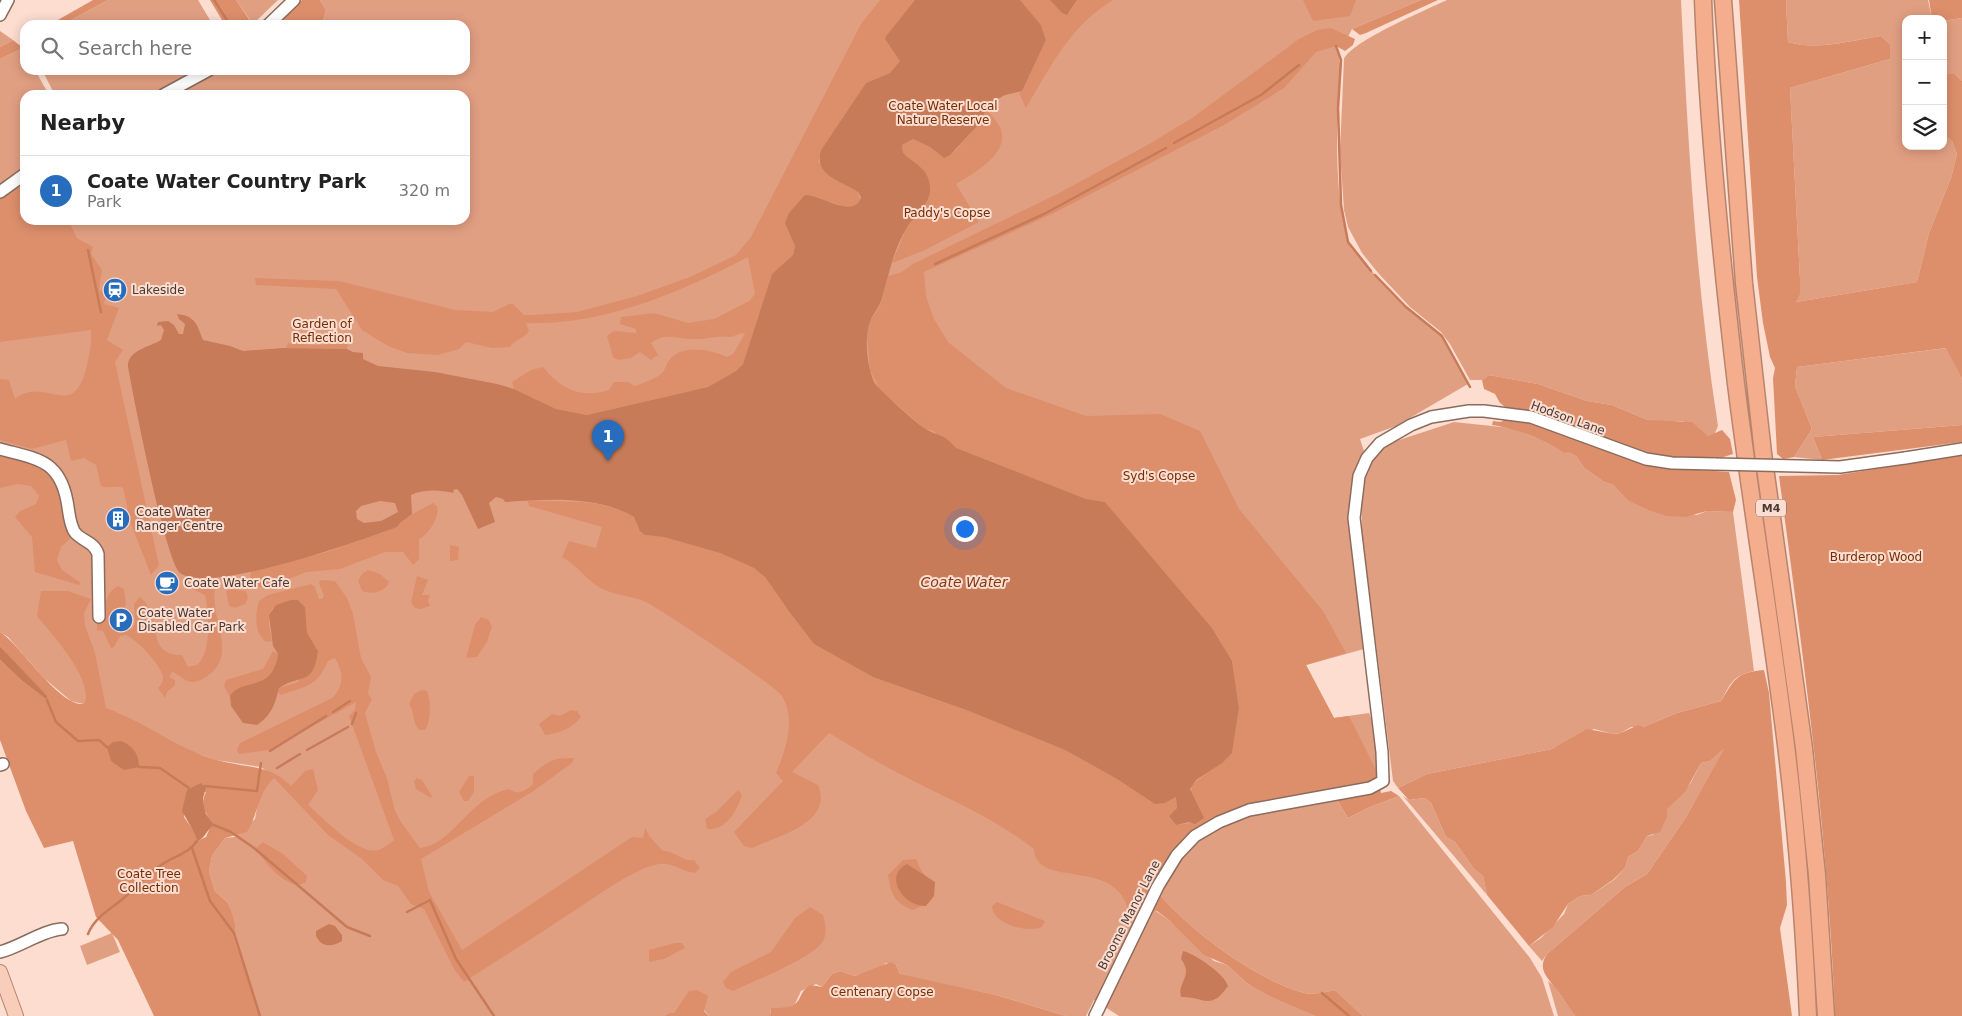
<!DOCTYPE html>
<html lang="en">
<head>
<meta charset="utf-8">
<style>
	body { margin:0; font-family:"DejaVu Sans",sans-serif; background:#f6f6f6; color:#222 }
	.controls { position:absolute; right:15px; top:15px; display:grid; overflow:hidden; border-radius:10px; box-shadow:0 2px 12px #0003 }
	.controls button { width:45px; height:45px; display:grid; place-items:center; padding:0; border:0; border-bottom:1px solid #e0e0e0; background:#fff; color:#222; font:25px sans-serif }
	.you { position:absolute; left:964px; top:528px; width:18px; height:18px; margin:-12px; border:4px solid #fff; border-radius:50%; background:#1a73e8; box-shadow:0 0 0 8px #1a73e833 }
	.badge { display:grid; place-items:center; width:32px; height:32px; border-radius:50%; background:#276cbd; color:#fff; font-size:16px; font-weight:700 }
	.pin { position:absolute; translate:-50% -41px; filter:drop-shadow(0 1px 2px #0008) }
	.pin::after { content:''; position:absolute; top:26px; width:18px; height:15px; background:inherit; clip-path:polygon(0 0,100% 0,50% 100%) }
	.list { margin:0; padding:0; list-style:none }
	h2 { display:flex; justify-content:space-between; align-items:center; height:65px; margin:0; padding:0 20px; font-size:21px }
	h2 small { font-size:16px; font-weight:400; color:#767676 }
	.list li { display:grid; grid-template-columns:32px 1fr auto; gap:15px; align-items:center; box-sizing:border-box; height:70px; padding:0 20px; border-top:1px solid #e0e0e0 }
	.list b { display:block; font-size:19px; white-space:nowrap }
	.list p { margin:0; font-size:16px; white-space:nowrap; color:#767676 }
	.list em { font-size:16px; font-style:normal; color:#767676 }
	.icon { flex:none; width:28px; height:28px; fill:none; stroke:currentColor; stroke-width:2; stroke-linecap:round; stroke-linejoin:round }
	.map { position:relative; flex:none; width:1962px; height:1016px; overflow:hidden }
	.search { position:absolute; background:#fff; box-shadow:0 2px 12px #0003; left:20px; top:20px; width:450px; height:55px; display:flex; align-items:center; gap:12px; box-sizing:border-box; padding:0 18px; border-radius:15px; color:#767676; font-size:19px }
	.panel { position:absolute; background:#fff; box-shadow:0 2px 12px #0003; left:20px; top:90px; width:450px; height:135px; border-radius:15px }
	.map>svg:first-child { display:block }
	.green { fill:#e19f82 }
	.forest { fill:#dd8f6c; fill-rule:evenodd }
	.water { fill:#c77b59; fill-rule:evenodd }
	.lines { fill:none; stroke-linecap:round; stroke-linejoin:round }
	.stream { stroke:#c77b59; stroke-width:2.5 }
	.minor-casing { stroke:#8c6b5c; stroke-width:14 }
	.major-casing { stroke:#b8846d; stroke-width:16 }
	.highway-casing { stroke:#b8846d; stroke-width:19 }
	.minor { stroke:#fff; stroke-width:11 }
	.major { stroke:#f8cebb; stroke-width:14 }
	.highway { stroke:#f4ad8d; stroke-width:16 }
	.minor-bridge-casing { stroke:#8c6b5c; stroke-width:14; stroke-linecap:butt }
	.minor-bridge { stroke:#fff; stroke-width:11 }
	.labels { text-anchor:middle; stroke-width:4; stroke-linejoin:round; paint-order:stroke }
	.shield { fill:#fcddd0; stroke:#7e6a61; stroke-width:1 }
	.shield-label { font-size:11px; font-weight:bold; fill:#483932 }
	.park-label { font-size:12px; fill:#742e04; stroke:#fcddd0 }
	.poi-label { font-size:12px; fill:#483932; stroke:#fcddd0; text-anchor:start }
	.street-label { font-size:12px; fill:#483932; stroke:#fcddd0 }
	.water-label { font-size:14px; font-style:italic; fill:#823b16; stroke:#fcddd0 }
</style>
</head>
<body>
<div class="map">
<svg width="1962" height="1016" viewBox="0 0 1962 1016">
	<rect width="100%" height="100%" fill="#fcddd0"/>
	<!-- green -->
	<path class="green" d="M108 0H198L213 25H62Z
		M236 0H278L253 24Z
		M320 0H1421L1352 29 1348 37 1336 46C1344 70 1339 83 1338 107 1336 142 1336 218 1352 249L1393 295 1442 336 1468 384 1396 426 1360 439 1364 451 1355 473 1349 510 1364 649 1306 665 1334 718 1369 713 1371 718 1375 719 1379 772 1251 809 1187 840 1153 909 1170 921 1214 961 1227 965 1248 984 1315 1016H1119L1094 1000 1086 1016H1066L996 995 904 976 900 974 896 965 886 963 880 968 855 976 840 971 832 974 822 987 816 984 801 991 795 1004 786 1008H771L770 1016H709L689 992 674 1014 664 1016H261L235 940V923L228 903 215 891 209 871 212 856 225 838 234 837 255 819 258 802 268 783 274 777 261 767 216 760 187 750 119 713 71 701 44 678 8 637 0 632V196L25 220H465V95H177L221 70H465V25H322L326 10Z
		M1447 0H1681C1688 142 1696 285 1718 426L1714 435 1708 436 1701 433 1699 428 1682 421 1662 423 1648 420 1612 405 1587 401 1538 384 1489 375 1482 380H1470L1450 344 1441 332 1410 307 1379 274 1362 253 1348 227 1344 210 1340 151 1344 59C1352 41 1426 10 1447 0Z
		M1786 0H1928L1932 19H1906V146H1943V134L1952 141 1957 154 1951 178 1929 233 1917 282 1796 302 1800 279 1790 88 1890 59V46L1881 36C1851 40 1817 51 1788 42Z
		M1962 18V81L1955 74H1943V21Z
		M0 31 13 40 0 47Z
		M23 48 25 52V70H35L49 95H25V168L0 186V59Z
		M42 70H196L151 95H55Z
		M1947 348 1962 379V425L1813 437 1822 460 1794 457 1812 429 1795 386 1797 367Z
		M1454 422 1511 428 1552 444 1564 452 1568 451 1577 457 1584 468 1604 482 1613 485 1627 500 1638 504 1697 515 1707 511 1733 512 1754 671C1732 676 1731 683 1721 701L1677 713 1643 727H1631L1621 733 1613 734 1594 729 1552 749 1427 774 1398 788 1393 781 1362 531 1361 484 1375 455 1384 445Z
		M1725 748 1686 817 1647 874 1625 887 1547 954 1542 961 1529 946 1541 938 1564 914 1568 904 1580 896 1591 895 1615 879 1625 868 1628 857 1638 851 1647 836 1653 835 1666 809 1690 784 1701 763 1710 761Z
		M1399 796 1530 958 1542 978 1554 1016H1363L1335 990C1326 992 1313 995 1304 993 1258 981 1192 932 1161 896 1183 816 1268 811 1336 798L1348 818 1370 807Z
		M1403 796 1409 800 1425 798 1431 803 1446 837 1455 842 1474 869 1483 876 1487 895Z
		M112 933 120 952 87 965 80 946Z
		M1548 981 1554 986 1575 1016H1558Z"/>
	<!-- forest -->
	<path class="forest" d="M93 0H108L62 25H49Z
		M210 0H236L253 25H225Z
		M302 0H320L326 10 322 25H276Z
		M880 0H915L886 36V39L900 61 890 73 866 83 821 150 818 162 858 192 860 201 855 207 843 206 810 195 791 235 795 246 793 255 772 274 743 364 736 371 708 387 587 415 556 409 514 389 512 382 531 370 543 367C561 389 580 399 609 390L614 382H628L635 386C643 383 658 378 663 372 666 367 667 362 671 358 685 344 712 350 727 357L733 354 745 334 742 333 731 337C717 335 710 339 696 339 678 340 667 331 651 343L658 355 651 360 640 352 631 358 618 360 613 357 607 336 614 331 636 333V329L620 324 621 317 654 313 688 323 714 319 749 301 755 294 748 257C681 292 603 326 526 323L529 331C524 339 515 339 510 347L492 348 466 342 459 349 438 355 407 353 388 346 362 330 336 289 256 285 255 278 339 281 455 310 493 312 509 304H513L524 315H531L577 312 637 296 690 277 736 255 751 237 861 24Z
		M1020 0H1050L1062 13H1069L1077 0H1113C1070 26 1051 66 1026 108L1019 93 1022 91 1046 40 1041 25Z
		M1303 0H1356L1350 16 1313 21Z
		M1421 0H1438L1366 33 1360 35 1352 29Z
		M1739 0H1786L1788 42C1817 51 1852 40 1881 36L1890 45V59L1790 88 1800 279V294L1796 302 1917 282 1929 233 1951 178 1957 154 1952 141 1943 134V74H1955L1962 81V379L1946 348 1797 367 1795 386 1812 429 1794 457 1783 459 1777 454 1773 378 1775 368 1770 357 1763 323 1757 277Z
		M1929 0H1962V18L1943 21 1932 19Z
		M1331 28 1355 39 1353 45 1345 51 1336 46 1316 52 1284 88 1224 125 1052 214 924 272 926 296 934 319 948 342 1006 388 1086 416 1160 414 1200 431 1239 509 1323 611 1346 653 1306 665 1334 718 1349 716 1376 770 1381 793 1391 791 1399 796 1370 807 1348 818 1336 798C1268 810 1182 817 1161 896 1192 932 1258 981 1304 993 1313 995 1326 992 1335 990L1363 1016H1315L1268 995 1248 984 1227 965 1204 955 1170 921 1157 911 1142 909 1136 918 1130 920C1124 852 1035 892 1034 849 992 816 943 797 896 772 873 760 851 746 829 733L792 772 818 785C834 823 778 836 752 848L744 846 734 832 783 781 776 773C786 749 796 720 782 696 775 685 659 608 644 601 628 595 611 595 597 586 584 577 576 564 562 557L569 541 596 548 602 527 529 506 528 501C563 502 602 498 634 517L638 527 645 535 664 537 720 553 754 568 765 577 788 610 814 644 873 677 969 711 1065 750 1117 779 1155 804 1165 803 1176 797 1177 808 1169 816 1176 825 1192 823 1195 801 1191 793 1192 785 1232 753 1239 708 1232 661 1212 628 1105 502 1086 499 955 448 933 431 925 429 880 390 870 370 867 336 870 321 880 306 888 276 902 272 913 264 1061 192 1149 144 1192 118 1299 39 1317 30Z
		M13 40 23 48 0 59V47Z
		M986 108C990 114 997 121 1000 127 1012 153 973 174 956 184L979 222 925 250 892 263 906 229 930 192 923 170 903 153 902 145 913 139 930 147 941 156 955 151 971 133 981 121Z
		M25 178V220H68L77 238 93 247 91 254 102 270 99 290 107 292 104 304 119 308 107 340 123 350 115 362 159 565 151 575 131 524 123 488C115 485 109 489 101 486L96 465 84 458 71 461 66 440 32 449 0 440V379L9 380 15 399C46 375 72 422 86 369 89 356 92 343 91 330L0 342V196Z
		M288 343 315 345 348 343 347 349 286 348Z
		M1489 375 1538 384 1587 401 1612 405 1648 420 1692 422 1708 436 1722 430 1730 439 1733 454 1714 460 1659 457 1509 410 1500 403 1495 394 1484 389 1482 380Z
		M1506 419 1533 423 1634 461 1659 467 1729 472 1736 500 1733 512 1707 511 1685 517 1667 516 1651 511 1627 500 1613 485 1604 482 1584 468 1577 457 1569 452 1564 453C1548 440 1513 428 1492 425L1493 421 1501 422Z
		M1962 425V442L1822 460 1813 437Z
		M0 453 49 468 56 477 73 536 61 547 57 560 62 570 81 583 79 585 35 572 32 537 15 517 20 511 36 504 39 496 31 486 18 484 0 488Z
		M1962 455V1016H1835C1828 834 1803 655 1779 476L1838 475Z
		M433 503 437 506C440 517 429 534 419 539V559L413 565 403 552H385L340 569 307 572 267 587H249L251 571 327 552 397 527 405 518Z
		M450 545 459 547 458 560 450 561Z
		M368 570 380 574 389 582C386 592 371 595 362 591L358 581 362 574Z
		M417 576 428 580 422 595H430L428 600 430 606 420 609 415 608 411 602Z
		M321 580 335 581 347 598 353 614 361 658 371 677 368 694 372 699 365 713 376 752 387 778 395 811 401 822 420 848C454 844 469 797 509 789 518 796 525 791 533 784V774C549 760 553 758 574 758L572 763 532 792 421 859 429 892 462 950 632 837 643 838 645 828 650 837 663 851C675 850 681 862 694 860L700 868 695 873C683 872 672 862 659 864 631 869 591 901 566 916 532 939 498 960 464 982L454 969 424 909 411 904 398 886 383 880 362 859 328 835 274 778C258 793 258 814 247 832L225 838 212 856 209 871 215 891 228 903 232 913 235 923V940L261 1016H154L118 940 96 917 73 841 44 848 26 811 0 740V660L21 680 46 699 47 697 0 646V632C21 645 59 707 84 704 96 682 50 632 37 616L41 591H68L91 599 84 613 85 625 95 653 106 708C144 721 177 749 217 760 244 768 271 764 291 786L305 771 313 769 318 790 308 805C322 817 359 856 378 850 383 849 390 843 394 840L349 716 355 710 356 702 270 750 239 754 237 750 240 743 332 698C344 686 344 673 335 658L328 661C317 687 306 686 281 695L278 692 279 688 298 682 318 654C318 645 310 642 307 634 303 621 309 610 298 600L273 608C266 618 270 630 272 641L266 642C254 633 255 614 259 601L268 595 311 584 315 587 319 599H322L324 596 319 583ZM189 788 206 792C200 803 205 813 212 823L206 837 197 841 196 834 184 817Z
		M198 582 208 588 215 589C210 619 237 652 210 674 205 678 199 682 192 682 184 682 180 674 172 672L169 677 175 680V685L167 692 165 698 158 688C161 685 163 682 163 677 161 665 137 640 126 635L120 636 114 647 111 648 103 631 97 630V616C107 607 105 592 118 586L124 589 126 605 117 614 116 618 126 629H132L135 623 134 604 140 597C163 614 144 656 182 655L188 667 197 665C212 652 209 613 205 595L194 590Z
		M232 589 246 591 248 598 245 604 235 608 229 606 226 591Z
		M481 617 489 620 492 627 487 642 477 657 466 658 475 625Z
		M273 651 278 654C272 693 244 676 230 697L224 686 226 680 263 669Z
		M1764 670 1769 693 1786 882 1787 905 1780 928 1792 1016H1575C1568 1007 1563 998 1556 989 1547 977 1537 969 1547 954L1625 887 1647 874 1686 817 1724 749 1710 761 1701 763 1685 792 1667 809V817L1660 832 1647 836 1638 851 1628 857 1625 868 1614 879 1591 895 1580 896 1568 904 1553 927 1529 946 1487 895 1483 876 1474 869 1455 842 1446 837 1431 803 1425 798 1409 800 1398 788 1427 774 1552 749 1587 729 1614 734 1621 733 1638 725 1643 727 1677 713 1721 701C1735 679 1735 673 1764 670Z
		M422 690 427 691C431 699 431 723 425 730H419C412 722 415 713 409 704L414 694Z
		M571 710 577 711 581 717C572 729 559 733 545 735L539 724 552 714 560 716Z
		M469 776H474V792L468 801H464L459 792Z
		M417 778 422 780 432 796 431 798 416 789 414 781Z
		M738 790 742 795C737 811 726 831 707 829L705 819 716 812Z
		M263 842 283 854 307 876 306 882C288 893 263 861 256 848Z
		M916 859 921 870 933 885 926 904 913 910C894 903 891 894 888 875L903 860Z
		M997 902 1045 921 1042 927C1028 933 993 925 992 906Z
		M810 907 823 915C826 925 828 937 820 945 803 962 756 980 733 991L726 988 723 982 731 972 771 952 795 918Z
		M675 943H682L685 948 664 959 649 962V950Z
		M891 962 896 965 900 974 996 995 1066 1016H770L771 1008C780 1008 788 1008 795 1004 802 999 800 990 811 985L822 987 832 974 840 971 855 976Z
		M697 990 708 996 704 1011 709 1016H664L670 1013H674L689 991Z"/>
	<!-- water -->
	<path class="water" d="M915 0H1020L1041 25 1046 40 1022 91 1005 95 989 104 979 124 950 155 944 158 930 147 913 139 902 145 903 153C915 164 929 169 930 187 932 203 913 217 906 229 893 251 889 274 882 298 880 307 873 313 870 322 864 339 867 365 874 382 877 388 916 423 924 428 936 436 944 433 956 448L1086 499 1105 502 1212 628 1232 661 1239 708 1232 753 1222 763 1196 780 1190 789 1204 818 1195 824 1189 822 1176 825 1169 816 1177 808 1176 797 1165 803 1155 804 1117 779 1065 750 969 711 873 677 814 644 788 610 765 577 754 568 720 553 664 537 645 535 640 531 634 517C598 495 545 499 505 502L503 499 496 497 489 503 495 522 478 529 462 495 457 489 453 490 454 493C439 490 425 489 411 495L412 514 401 522 397 527C362 540 209 595 180 573 166 563 133 395 128 367 127 350 150 347 161 340L164 330 161 325 157 326 158 322 168 321 174 325 179 334H183L185 324 179 319 177 314C196 316 197 325 203 340L230 346 243 351 283 348 347 349 353 352 363 353V359L378 366 435 372 497 384 514 389 556 409 587 415 708 387 736 371 743 364 772 274 793 255 795 246 785 223 789 213 805 195C820 194 855 220 861 197L858 192C842 181 813 176 821 150L866 83 890 73 900 61 885 39 886 36ZM380 501 395 503 398 512 381 521 364 523 357 519 356 511 361 506Z
		M1050 0H1077L1067 15 1062 13Z
		M291 600H298L305 607 307 633 318 651C313 687 302 673 279 688 275 704 272 715 257 725L243 723 231 706 230 696C243 676 272 694 278 654L273 646 269 615 276 605Z
		M0 646 47 696V700L21 680 0 660Z
		M121 741C133 746 139 754 139 767L124 770 111 761 107 747 113 742Z
		M201 783 206 788 203 798 204 806 206 814 214 825C206 830 206 838 197 841L195 834 182 811 187 790Z
		M907 864 935 882 934 896 926 906C905 908 882 876 907 864Z
		M329 924 335 926 342 935V941C332 947 322 948 316 936V931Z
		M1183 951C1195 954 1225 974 1228 986 1210 1012 1204 996 1181 997 1177 982 1194 976 1181 959Z"/>
	<g class="lines">
		<!-- stream -->
		<path class="stream" d="M214 0 230 25
			M1336 46 1341 60 1338 108 1341 205 1348 242 1371 271
			M1174 143 1261 95 1299 65
			M88 250 101 312
			M935 264 1044 214 1166 148
			M1375 275 1406 307 1442 336 1470 387
			M47 700 56 722 78 741 99 740 107 747
			M333 712 350 701
			M352 724 356 713
			M307 750 348 727
			M270 751 326 716
			M139 767 160 768 189 788
			M277 768 300 754
			M205 786 257 791 261 763
			M214 825 231 832 254 848 347 927 370 936
			M192 848 210 901 234 933 260 1016
			M407 912 430 900 456 959 494 1016
			M88 934C95 916 112 909 126 896 138 886 148 873 161 865 174 856 188 854 197 841
			M1322 993 1349 1016"/>
		<!-- minor casing -->
		<g class="minor-casing">
			<path id="minor" d="M0 15 8 0
				M268 25 294 0
				M163 95 209 70
				M0 192 25 174
				M0 449C36 459 59 459 67 501 69 511 69 522 74 531 80 541 94 541 98 554L99 617
				M1905 458 1962 449
				M0 765 3 764
				M0 952C20 947 43 930 62 929
				M1095 1016 1158 886 1177 855 1195 836 1219 822 1249 810 1370 788 1383 781 1382 752 1354 518 1359 476 1367 458 1380 443 1411 425 1431 417 1469 411H1484L1531 417 1646 459 1672 463 1715 464"/>
		</g>
		<!-- major casing -->
		<g class="major-casing">
			<path id="major" d="M0 972 16 1016"/>
		</g>
		<!-- highway casing -->
		<g class="highway-casing">
			<path id="highway" d="M1703 0C1708 128 1721 256 1736 384 1751 504 1771 624 1786 745 1797 835 1804 926 1808 1016
				M1723 0 1744 283 1763 453 1804 748 1817 875 1826 1016"/>
		</g>
		<!-- minor -->
		<use href="#minor" class="minor"/>
		<!-- major -->
		<use href="#major" class="major"/>
		<!-- highway -->
		<use href="#highway" class="highway"/>
		<!-- minor-bridge casing -->
		<g class="minor-bridge-casing">
			<path id="minor-bridge" d="M1715 464 1840 467 1905 458"/>
		</g>
		<!-- minor-bridge -->
		<use href="#minor-bridge" class="minor-bridge"/>
	</g>
	<!-- icons -->
	<defs>
		<g id="station-disc" transform="scale(1.25)"><circle r="9.5" fill="#276cbd" stroke="#fcddd0"/><path d="M-3-6H3Q5-6 5-4V2Q5 4 3 4L4.5 6H3L1.5 4h-3L-3 6H-4.5L-3 4Q-5 4-5 2V-4Q-5-6-3-6ZM-3.5-4v3h7v-3ZM-3.5 1v1.5H-2V1ZM2 1v1.5H3.5V1Z" fill="#fff"/></g>
		<g id="building-disc" transform="scale(1.25)"><circle r="9.5" fill="#276cbd" stroke="#fcddd0"/><path d="M-4-6H4V6H1V3H-1V6H-4ZM-2.5-4.3h1.7v1.8h-1.7ZM.8-4.3h1.7v1.8H.8ZM-2.5-1h1.7V.8h-1.7ZM.8-1h1.7V.8H.8Z" fill="#fff"/></g>
		<g id="cafe-disc" transform="scale(1.25)"><circle r="9.5" fill="#276cbd" stroke="#fcddd0"/><path d="M-5.5-4.5H6V0H3Q3 3.5 0 3.5H-2.5Q-5.5 3.5-5.5 0ZM3-3.2v2h1.7v-2ZM-6 4.5H4V6H-6Z" fill="#fff"/></g>
		<g id="parking-disc" transform="scale(1.25)"><circle r="9.5" fill="#276cbd" stroke="#fcddd0"/><path d="M-3.5-5.5H1a3.5 3.5 0 0 1 0 7H-1V5.5H-3.5ZM-1-3.4V-.6H.8a1.4 1.4 0 0 0 0-2.8Z" fill="#fff"/></g>
	</defs>
	<g fill-rule="evenodd">
		<use href="#station-disc" x="115" y="290"/>
		<use href="#building-disc" x="118" y="519"/>
		<use href="#cafe-disc" x="167" y="583"/>
		<use href="#parking-disc" x="121" y="620"/>
	</g>
	<g class="labels">
		<!-- shield labels -->
		<rect class="shield" x="1756" y="499.5" width="30" height="17" rx="4"/>
		<g class="shield-label">
			<text x="1771" y="512">M4</text>
		</g>
		<!-- park labels -->
		<g class="park-label">
			<text x="943" y="110">Coate Water Local<tspan x="943" dy="14">Nature Reserve</tspan></text>
			<text x="947" y="217">Paddy's Copse</text>
			<text x="322" y="328">Garden of<tspan x="322" dy="14">Reflection</tspan></text>
			<text x="1159" y="480">Syd's Copse</text>
			<text x="1876" y="561">Burderop Wood</text>
			<text x="149" y="878">Coate Tree<tspan x="149" dy="14">Collection</tspan></text>
			<text x="882" y="996">Centenary Copse</text>
		</g>
		<!-- poi labels -->
		<g class="poi-label">
			<text x="132" y="294">Lakeside</text>
			<text x="136" y="516">Coate Water<tspan x="136" dy="14">Ranger Centre</tspan></text>
			<text x="184" y="587">Coate Water Cafe</text>
			<text x="138" y="617">Coate Water<tspan x="138" dy="14">Disabled Car Park</tspan></text>
		</g>
		<!-- street labels -->
		<g class="street-label">
			<text transform="translate(1568 418) rotate(20)" y="4">Hodson Lane</text>
			<text transform="translate(1129 915) rotate(-63)" y="4">Broome Manor Lane</text>
		</g>
		<!-- water labels -->
		<g class="water-label">
			<text x="964" y="587">Coate Water</text>
		</g>
	</g>
</svg>
<div class="controls">
<button>+</button>
<button>−</button>
<button><svg class="icon" aria-label="layers" viewBox="0 0 24 24"><path d="M12 4l9 5-9 5-9-5zM3 14l9 5 9-5"/></svg></button>
</div>
<div class="you"></div>
<div class="pin badge" style="left:608px;top:461px">1</div>
<div class="search"><svg class="icon" aria-label="search" viewBox="0 0 24 24"><circle cx="10" cy="10" r="6"/><path d="M15 15l6 6"/></svg>Search here</div>
<section class="panel">
<h2>Nearby<small></small></h2>
<ul class="list">
<li><span class="badge">1</span><div><b>Coate Water Country Park</b><p>Park</p></div><em>320 m</em></li>
</ul>
</section>
</div>
</body>
</html>
